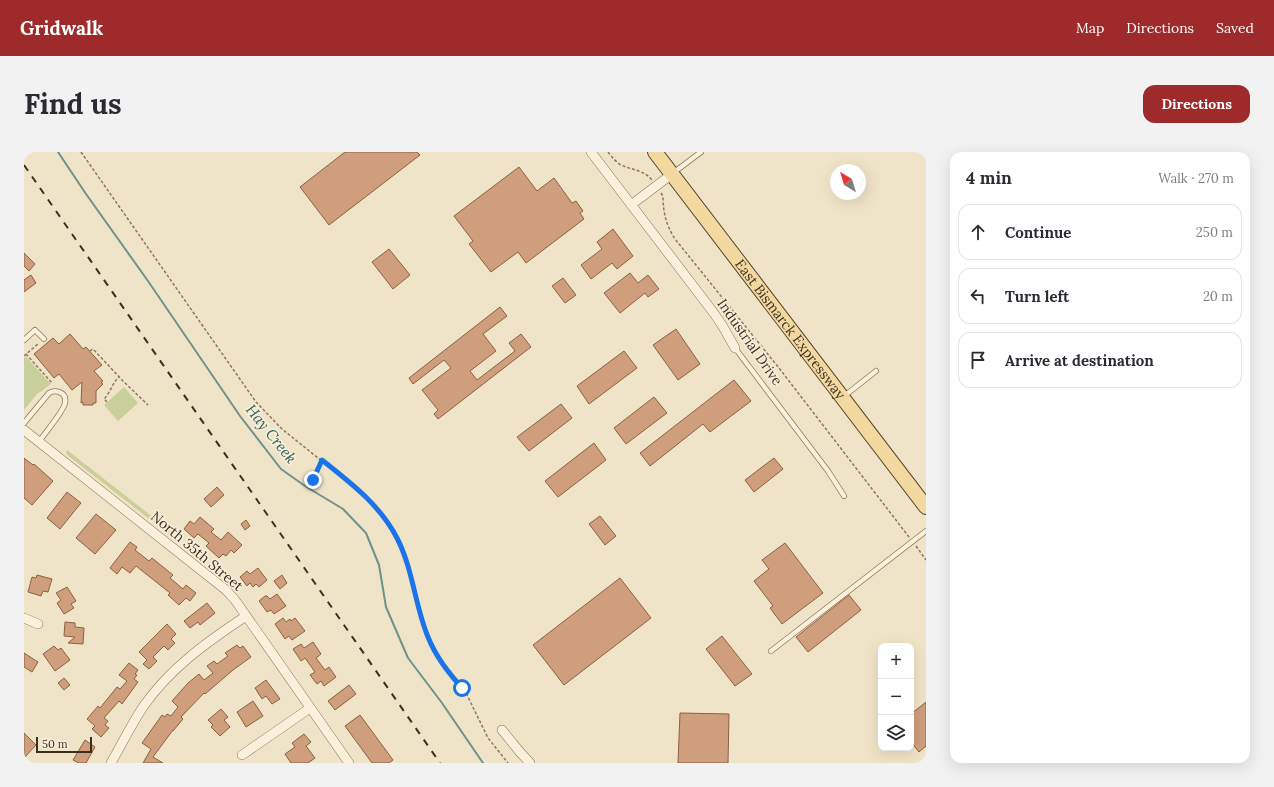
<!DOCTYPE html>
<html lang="en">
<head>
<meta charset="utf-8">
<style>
	body { margin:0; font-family:Lora,serif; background:#f2f2f3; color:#2b2b33 }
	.controls { position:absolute; right:12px; bottom:12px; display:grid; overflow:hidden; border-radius:8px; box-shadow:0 4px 16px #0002 }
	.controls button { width:36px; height:36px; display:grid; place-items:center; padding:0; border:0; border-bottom:1px solid #e1e1e2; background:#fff; color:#2b2b33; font:20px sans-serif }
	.compass { position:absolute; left:806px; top:12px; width:36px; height:36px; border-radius:50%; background:#fff; box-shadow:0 4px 16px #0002; rotate:322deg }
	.scale { position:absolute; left:12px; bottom:10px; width:56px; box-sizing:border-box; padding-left:4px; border:2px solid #3d2e20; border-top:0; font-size:11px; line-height:14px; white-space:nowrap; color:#3d2e20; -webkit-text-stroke:3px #f7eed8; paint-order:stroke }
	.stop { position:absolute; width:12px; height:12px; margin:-9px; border:3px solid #1a73e8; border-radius:50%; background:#fff }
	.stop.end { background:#1a73e8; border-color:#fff; box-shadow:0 1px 4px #0008 }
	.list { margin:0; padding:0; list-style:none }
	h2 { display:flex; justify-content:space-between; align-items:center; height:52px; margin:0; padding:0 16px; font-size:17px }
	h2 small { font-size:13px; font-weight:400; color:#7c7c81 }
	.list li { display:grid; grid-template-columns:26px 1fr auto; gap:12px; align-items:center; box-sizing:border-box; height:56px; margin:0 8px 8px; padding:0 8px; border:1px solid #e1e1e2; border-radius:12px }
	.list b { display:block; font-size:15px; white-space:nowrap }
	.list em { font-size:13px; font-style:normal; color:#7c7c81 }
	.icon { flex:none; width:22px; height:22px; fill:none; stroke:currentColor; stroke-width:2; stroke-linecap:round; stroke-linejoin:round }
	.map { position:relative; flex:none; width:902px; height:611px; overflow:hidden; border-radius:12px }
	header { display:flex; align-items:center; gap:24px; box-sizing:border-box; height:56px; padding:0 20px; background:#9e2a2b; color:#fff }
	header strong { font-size:19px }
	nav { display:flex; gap:22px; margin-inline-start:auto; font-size:14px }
	.intro { display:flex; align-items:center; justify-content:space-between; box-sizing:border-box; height:96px; padding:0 24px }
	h1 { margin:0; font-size:28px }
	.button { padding:10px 18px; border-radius:12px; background:#9e2a2b; color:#fff; font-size:14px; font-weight:700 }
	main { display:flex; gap:24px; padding:0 24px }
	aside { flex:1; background:#fff; border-radius:12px; box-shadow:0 4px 16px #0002 }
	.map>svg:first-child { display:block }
	.green { fill:#c9cf9b }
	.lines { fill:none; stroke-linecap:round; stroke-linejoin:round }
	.stream { stroke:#6f938a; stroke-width:2 }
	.building { fill:#cf9f7d; stroke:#8d5f41 }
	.service-casing { stroke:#8d765c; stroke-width:6 }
	.minor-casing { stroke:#8d765c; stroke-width:10 }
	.primary-casing { stroke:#5b4430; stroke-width:16 }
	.path { stroke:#8d765c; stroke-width:1.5; stroke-dasharray:3 2; stroke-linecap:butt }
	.service { stroke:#faf1dc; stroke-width:4.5 }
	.minor { stroke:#faf1dc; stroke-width:9 }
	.primary { stroke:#f3d9a0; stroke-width:14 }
	.rail { stroke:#3d2e20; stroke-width:2; stroke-dasharray:7 7; stroke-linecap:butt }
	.route { stroke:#1a73e8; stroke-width:5 }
	.labels { text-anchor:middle; stroke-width:3.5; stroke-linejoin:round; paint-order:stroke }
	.street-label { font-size:14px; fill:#3d2e20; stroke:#f7eed8 }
	.water-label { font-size:15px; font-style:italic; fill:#2f5d5a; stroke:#f7eed8 }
</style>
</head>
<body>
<header>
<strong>Gridwalk</strong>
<nav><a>Map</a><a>Directions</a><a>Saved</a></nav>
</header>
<div class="intro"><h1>Find us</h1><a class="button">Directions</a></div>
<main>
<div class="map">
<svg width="902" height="611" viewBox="0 0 902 611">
	<rect width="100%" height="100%" fill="#f0e4c8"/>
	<!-- green -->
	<path class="green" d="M2 204 5 208 27 232 15 241H14L0 258V206Z
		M100 235 114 251 94 269 80 253Z
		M43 298 153 384 152 386 151 387 42 302Z"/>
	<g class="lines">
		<!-- stream -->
		<path class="stream" d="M34 0 62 42 124 129 216 264 257 317 281 334 319 357 342 381 355 413 362 455 384 506 418 551 459 611"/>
	</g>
	<!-- building -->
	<path class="building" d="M321 0H393L396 3 305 73 276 35Z
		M495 15 513 39 530 26 548 51 552 49 559 59 556 61 560 67 502 111 494 100 467 120 445 92 449 89 430 64Z
		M589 77 609 104 593 117 588 111 567 127 557 113 578 97 573 90Z
		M365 97 386 123 369 137 348 110Z
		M0 101 11 112 5 119 0 114Z
		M606 121 614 131 624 123 635 137 624 145 621 141 596 161 580 141Z
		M7 123 12 131 0 140V128Z
		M539 126 552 143 541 151 528 134Z
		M476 155 483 164 459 182 472 199 446 219 453 228 491 199 485 191 497 182 507 195 414 267 410 262 414 258 398 238 427 216 420 208 389 232 385 226Z
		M652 177 676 212 654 228 629 193Z
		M46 182 59 197 62 195 78 213 70 219 79 229 77 230 79 232 72 239V251H69V253H59V250L57 251 58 230 48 238 35 222 30 226 10 202 29 186 35 192Z
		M600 199 613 216 565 252 553 234Z
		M710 228 727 249 686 280 679 272 626 314 616 301Z
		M630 245 643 261 602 292 590 276Z
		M537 252 548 266 505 299 493 285Z
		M570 291 582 308 534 345 521 329Z
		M0 306 9 313 10 312 29 329 8 353 0 346Z
		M750 306 759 317 730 340 721 328Z
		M193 335 200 343 187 355 180 347Z
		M43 340 57 351 36 377 23 366Z
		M72 362 92 378 71 402 52 386Z
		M576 364 592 384 581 393 565 372Z
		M176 365 190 377 187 380 197 388 204 380 218 393 210 401 207 398 202 404 199 402 195 406 182 394 185 391 174 382 170 386 160 377 166 369 170 372Z
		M222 368 226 374 221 378 217 372Z
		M106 390 113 395 111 398 125 409 128 406 149 423 146 426 159 437 162 433 172 441 166 449 162 446 155 453 144 443 146 441 112 414 106 421 98 415 93 422 86 416Z
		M761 391 799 441 758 472 746 456 749 454 730 429 745 417 738 408Z
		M234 416 243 428 235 435 232 432 229 435 226 431 223 434 216 425 223 419 226 422Z
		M13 423 28 427 24 440 19 439 17 444 4 440 8 425 12 426Z
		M258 423 263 431 256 437 250 429Z
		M596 426 627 466 540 533 509 493Z
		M43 435 52 449 47 452 50 456 40 462 33 451 37 448 32 441Z
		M253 442 262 454 250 462 247 458 243 460 235 449 241 444H243L246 447Z
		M825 443 837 458 784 500 772 485Z
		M183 451 191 461 176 473 174 470 166 476 160 469Z
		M259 466 262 470 266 467 267 469 271 466 281 479 268 488 265 484 261 487 251 472Z
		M41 470 51 471V475L60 476 59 492 44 491 51 485 40 484Z
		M143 472 152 482 147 487 151 491 144 498 140 494 129 505 133 509 125 517 119 512 123 508 115 500Z
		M698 484 728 522 711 534 682 497Z
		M289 490 297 502 292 506 301 518 305 515 312 525 300 534 297 529 293 532 286 523 291 520 281 506 277 509 269 497 277 492 280 496Z
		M213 493 216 496 219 494 227 505 209 518 181 542 180 541 157 565 159 567 149 579V578L129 605 139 611H119L127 597 118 591 138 563 141 565 143 562 147 564 154 555 148 549 164 531 175 522 180 528 189 521 183 514 190 509 193 512 204 504 201 501Z
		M30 494 34 498 37 496 46 508 31 519 19 502Z
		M0 501 14 510 8 520 0 515Z
		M105 511 114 518 111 522 113 523 110 527 114 530 98 552 95 549 80 566 84 569 81 573 85 576 77 585 68 577 71 574 63 567 74 554 76 556 93 535 96 537 103 529 95 523Z
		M40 526 46 533 40 538 34 531Z
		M242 528 256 547 248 552 242 544 238 547 231 536Z
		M325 533 332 542 311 558 304 549Z
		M229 549 239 564 222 575 213 560Z
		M902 550V594L895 600 887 590V562Z
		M197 557 204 565 200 568 206 575 196 584 187 575 189 573 184 568Z
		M656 561 705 562 704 611H654Z
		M336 563 369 608 365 611H348L321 574Z
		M0 581 12 593 0 606Z
		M280 582 287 590 282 594 291 606 284 611H267L261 602 271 595 268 591Z
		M61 588 71 595 62 611H55L49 608Z"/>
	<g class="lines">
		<!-- service casing -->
		<g class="service-casing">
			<path id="service" d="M649 21 677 0
				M0 188 11 178 20 187
				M711 196 804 319 820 344
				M819 245 852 219
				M0 271 25 241C33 237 43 241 41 251 40 259 20 282 15 290
				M747 499 902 379"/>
		</g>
		<!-- minor casing -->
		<g class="minor-casing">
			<path id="minor" d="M567 0 689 160 698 173 711 196
				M607 53 648 22
				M0 278 202 438 211 448 325 611
				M0 466 14 472
				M478 578 495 599 506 611
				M218 603 286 556
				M87 611C98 592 107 573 119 555 146 516 183 490 222 464"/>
		</g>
		<!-- primary casing -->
		<g class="primary-casing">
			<g id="primary">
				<path id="s1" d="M631 0 902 355"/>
			</g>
		</g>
		<!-- path -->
		<path class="path" d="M57 0 232 250 258 277 340 343 351 354 361 367 377 395 382 408 398 468 403 485 411 501 420 515 442 541 464 586 484 611
			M584 0C588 5 592 10 597 13 608 18 620 18 628 28
			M637 41 639 44C639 60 642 73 651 87L755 216 885 385
			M66 199 69 197 99 229 124 253
			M2 202 28 231
			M0 204 15 191
			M83 250 80 247C87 240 88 231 95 225
			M289 328 298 308
			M892 394 902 408"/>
		<!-- service -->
		<use href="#service" class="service"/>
		<!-- minor -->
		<use href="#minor" class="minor"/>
		<!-- primary -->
		<use href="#primary" class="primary"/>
		<!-- rail -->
		<path class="rail" d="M0 13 416 611"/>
	</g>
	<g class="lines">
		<!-- route -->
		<path class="route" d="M289 328 298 308C327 331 356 353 373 386 389 417 391 454 404 485 412 505 424 520 438 536"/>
	</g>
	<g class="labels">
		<!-- street labels -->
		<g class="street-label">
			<text dy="5" stroke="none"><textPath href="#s1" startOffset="223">East Bismarck Expressway</textPath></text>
			<text transform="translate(726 190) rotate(55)" y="5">Industrial Drive</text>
			<text transform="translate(173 399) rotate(40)" y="5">North 35th Street</text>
		</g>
		<!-- water labels -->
		<g class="water-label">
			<text transform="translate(247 282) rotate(51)" y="5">Hay Creek</text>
		</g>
	</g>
</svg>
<div class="controls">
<button>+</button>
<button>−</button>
<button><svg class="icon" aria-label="layers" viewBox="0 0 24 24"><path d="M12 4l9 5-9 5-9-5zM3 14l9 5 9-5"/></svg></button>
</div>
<svg class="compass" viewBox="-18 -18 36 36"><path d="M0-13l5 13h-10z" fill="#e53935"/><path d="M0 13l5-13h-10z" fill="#7c7c81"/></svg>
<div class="scale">50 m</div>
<div class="stop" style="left:438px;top:536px"></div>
<div class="stop end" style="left:289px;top:328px"></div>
</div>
<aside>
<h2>4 min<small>Walk · 270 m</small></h2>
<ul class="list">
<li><svg class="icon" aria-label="ahead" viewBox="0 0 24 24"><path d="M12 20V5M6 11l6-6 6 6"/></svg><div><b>Continue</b></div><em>250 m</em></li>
<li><svg class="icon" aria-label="left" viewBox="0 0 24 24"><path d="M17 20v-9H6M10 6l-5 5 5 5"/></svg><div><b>Turn left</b></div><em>20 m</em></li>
<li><svg class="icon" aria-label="arrive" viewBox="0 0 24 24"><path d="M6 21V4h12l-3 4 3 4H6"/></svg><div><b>Arrive at destination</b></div></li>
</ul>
</aside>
</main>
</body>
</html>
